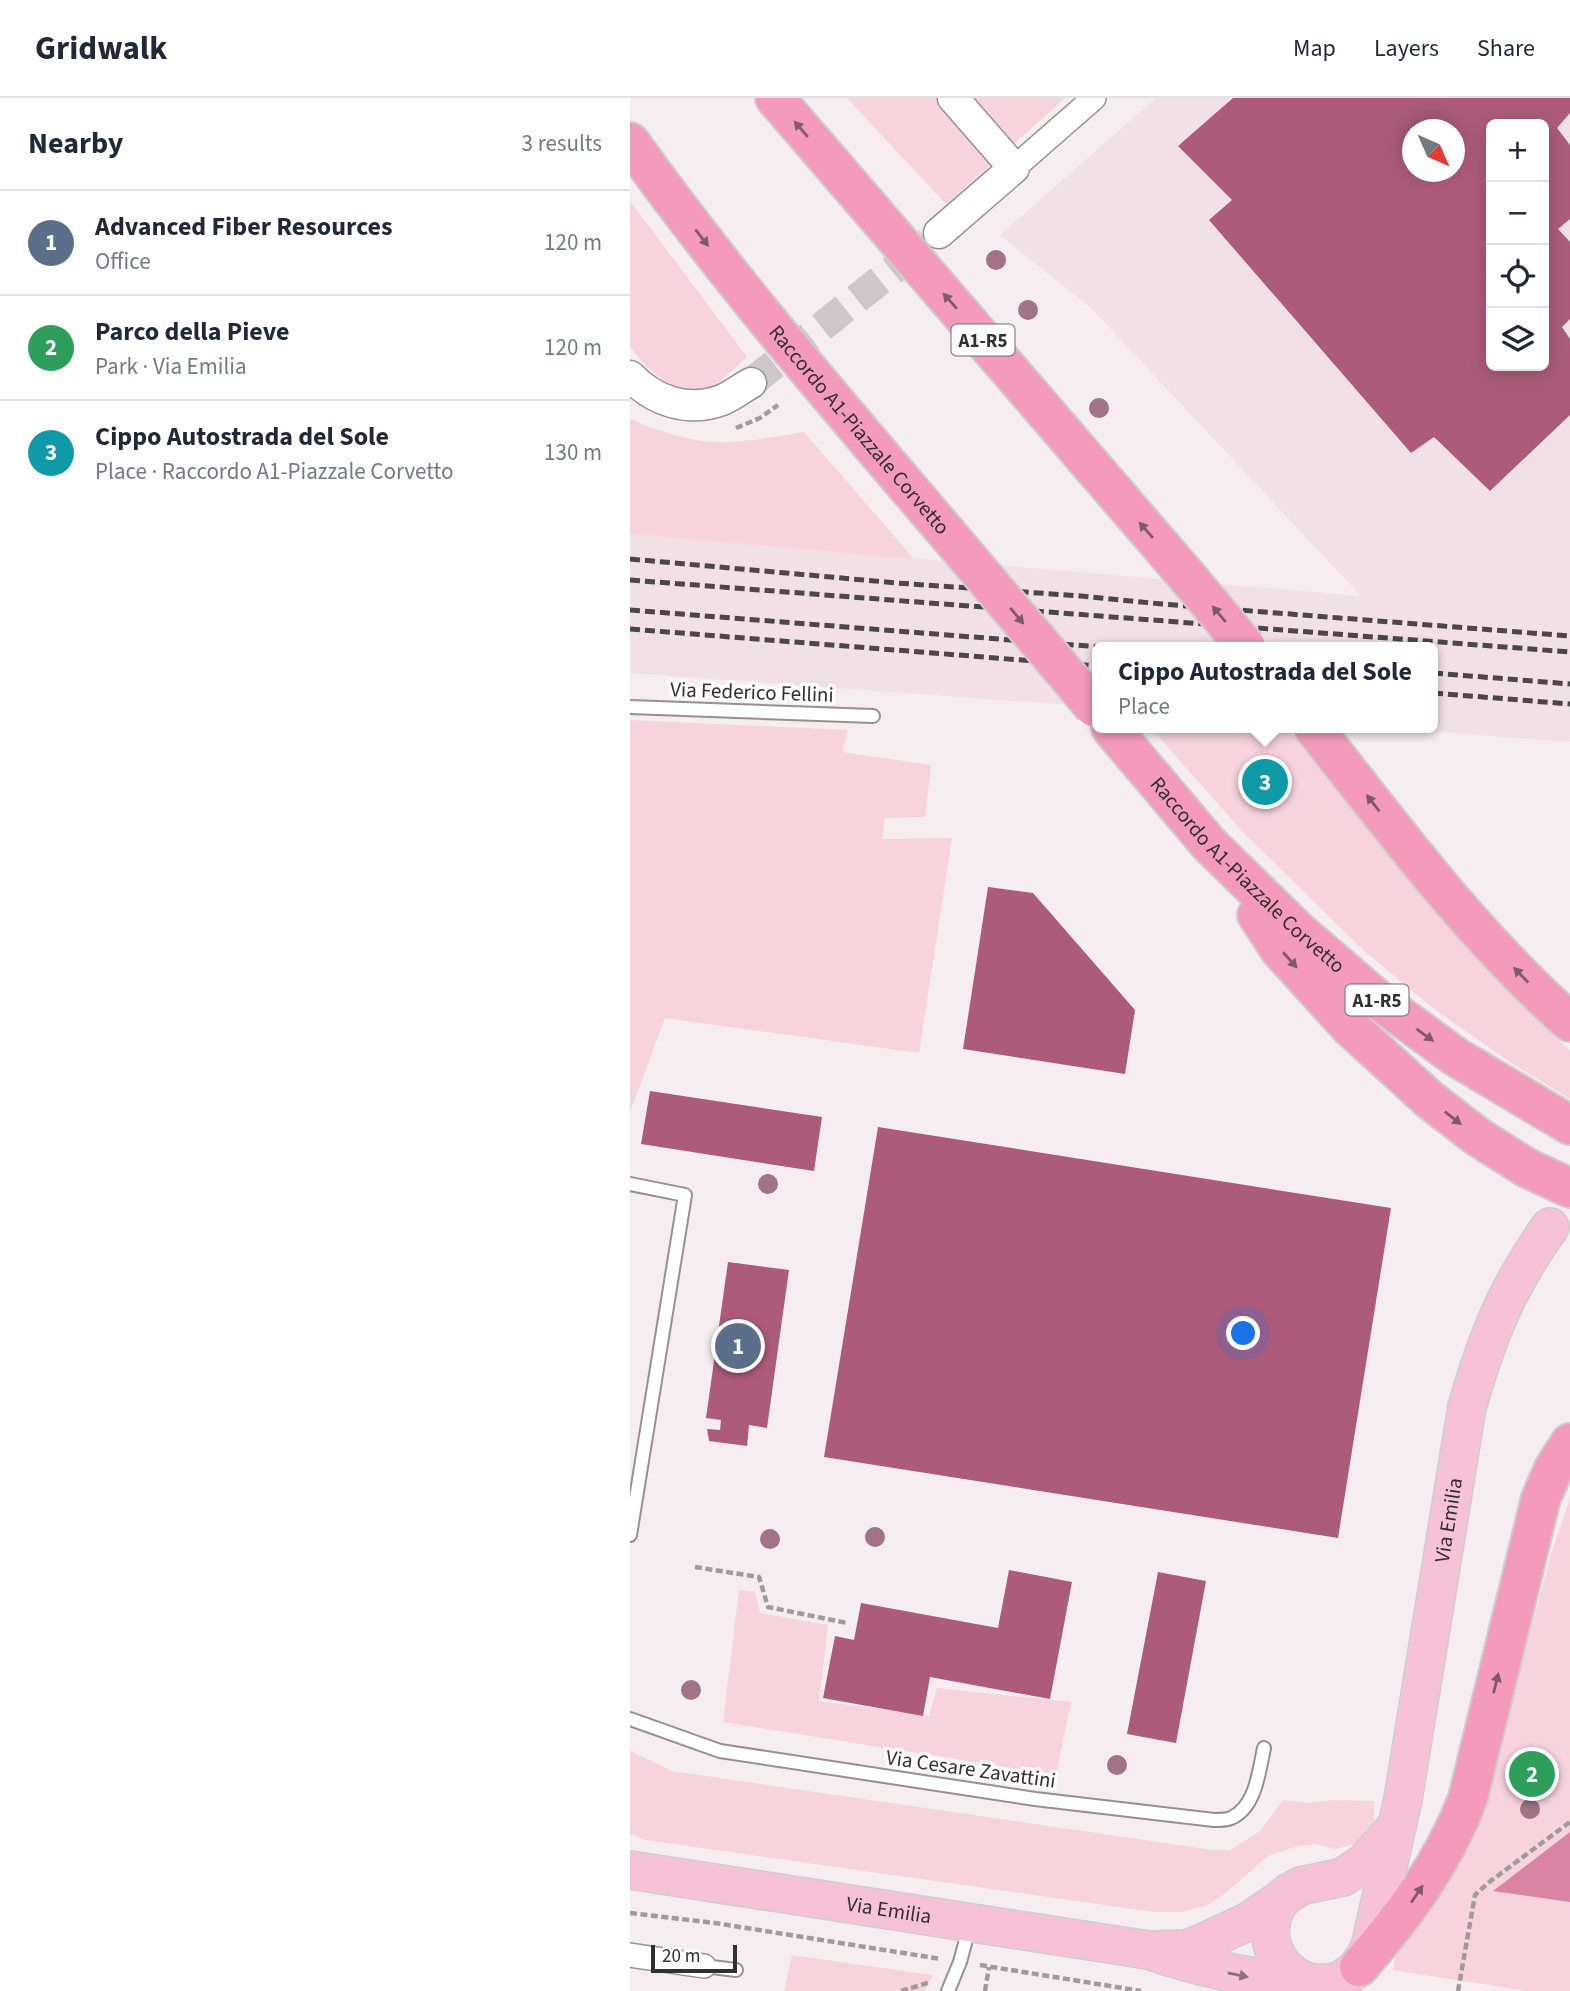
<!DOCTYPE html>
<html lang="en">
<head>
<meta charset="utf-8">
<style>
	body { margin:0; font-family:"Source Sans 3",sans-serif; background:#f2f2f3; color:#1f2937 }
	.controls { position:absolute; right:21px; top:21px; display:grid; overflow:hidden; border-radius:10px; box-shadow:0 4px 18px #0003 }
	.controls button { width:63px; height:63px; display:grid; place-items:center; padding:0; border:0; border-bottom:2px solid #e0e1e3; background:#fff; color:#1f2937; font:35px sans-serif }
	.compass { position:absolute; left:772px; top:21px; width:63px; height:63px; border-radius:50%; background:#fff; box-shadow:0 4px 18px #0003; rotate:135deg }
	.scale { position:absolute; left:21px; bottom:18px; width:86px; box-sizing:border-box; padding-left:7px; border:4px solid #322f30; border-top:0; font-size:19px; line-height:24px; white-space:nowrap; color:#322f30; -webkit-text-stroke:5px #fffcfd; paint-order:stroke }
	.you { position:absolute; left:614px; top:1236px; width:24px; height:24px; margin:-18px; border:5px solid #fff; border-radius:50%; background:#1a73e8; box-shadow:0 0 0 10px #1a73e833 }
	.badge { display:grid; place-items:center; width:46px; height:46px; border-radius:50%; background:#b45309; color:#fff; font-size:23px; font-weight:700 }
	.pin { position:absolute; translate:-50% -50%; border:4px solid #fff; box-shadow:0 2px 7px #0006 }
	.popup { position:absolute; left:462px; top:544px; width:346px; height:91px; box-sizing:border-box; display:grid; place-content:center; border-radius:10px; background:#fff; filter:drop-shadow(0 2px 5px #0005); font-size:23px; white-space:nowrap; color:#747a83 }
	.popup b { font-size:26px; color:#1f2937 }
	.popup::after { content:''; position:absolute; left:50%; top:100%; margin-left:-14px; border:14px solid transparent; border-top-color:#fff }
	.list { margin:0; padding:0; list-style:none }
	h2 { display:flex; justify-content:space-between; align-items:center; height:91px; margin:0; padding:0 28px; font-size:30px }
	h2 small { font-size:23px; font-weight:400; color:#747a83 }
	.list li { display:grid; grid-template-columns:46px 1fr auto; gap:21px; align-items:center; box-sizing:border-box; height:105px; padding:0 28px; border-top:2px solid #e0e1e3 }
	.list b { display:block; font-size:26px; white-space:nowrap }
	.list p { margin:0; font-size:23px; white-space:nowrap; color:#747a83 }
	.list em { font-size:23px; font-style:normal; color:#747a83 }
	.icon { flex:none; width:38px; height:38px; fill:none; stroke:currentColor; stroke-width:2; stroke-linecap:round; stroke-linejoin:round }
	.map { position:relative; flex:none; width:940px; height:1893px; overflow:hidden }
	header { display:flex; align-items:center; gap:42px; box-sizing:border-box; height:98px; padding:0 35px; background:#fff; border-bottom:2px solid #e0e1e3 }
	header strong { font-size:33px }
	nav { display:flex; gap:38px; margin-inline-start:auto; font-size:24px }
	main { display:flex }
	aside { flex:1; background:#fff }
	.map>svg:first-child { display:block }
	.built { fill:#f1e0e5; fill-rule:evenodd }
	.green { fill:#f7d3de }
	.water { fill:#d984a2 }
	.building { fill:#ac5c7a; fill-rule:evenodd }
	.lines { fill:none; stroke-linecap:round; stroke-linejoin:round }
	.tertiary-tunnel { stroke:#cec7c9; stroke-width:30; stroke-dasharray:30 15; stroke-linecap:butt }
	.service-casing { stroke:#979092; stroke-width:16 }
	.minor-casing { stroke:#979092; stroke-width:26 }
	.tertiary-casing { stroke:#979092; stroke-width:33 }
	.primary-casing { stroke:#cecdcd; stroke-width:40 }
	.motorway-casing { stroke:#cecdcd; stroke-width:42 }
	.path { stroke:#a09a9c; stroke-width:4.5; stroke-dasharray:7 3.5; stroke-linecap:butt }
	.service { stroke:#fff; stroke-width:12 }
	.minor { stroke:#fff; stroke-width:23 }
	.tertiary { stroke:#fff; stroke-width:30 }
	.primary { stroke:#f8c2d6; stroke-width:37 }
	.motorway { stroke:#f49aba; stroke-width:38 }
	.rail { stroke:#4b4748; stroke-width:5; stroke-dasharray:10 5; stroke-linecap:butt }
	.motorway-bridge-casing { stroke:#cecdcd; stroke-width:42; stroke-linecap:butt }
	.motorway-bridge { stroke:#f49aba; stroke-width:38 }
	.tree { fill:#a07387 }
	.oneway { fill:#805a67 }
	.oneway2 { fill:#8b717b }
	.labels { text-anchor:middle; stroke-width:7; stroke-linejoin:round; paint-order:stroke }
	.shield { fill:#fffcfd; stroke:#706c6e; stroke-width:2 }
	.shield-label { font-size:19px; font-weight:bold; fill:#322f30 }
	.street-label { font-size:21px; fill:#322f30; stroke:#fffcfd }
</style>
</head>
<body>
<header>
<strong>Gridwalk</strong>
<nav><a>Map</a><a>Layers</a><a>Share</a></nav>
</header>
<main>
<aside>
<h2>Nearby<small>3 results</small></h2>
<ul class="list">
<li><span class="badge" style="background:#5c6f8a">1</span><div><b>Advanced Fiber Resources</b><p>Office</p></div><em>120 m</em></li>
<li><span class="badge" style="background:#2e9e5b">2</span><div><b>Parco della Pieve</b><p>Park · Via Emilia</p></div><em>120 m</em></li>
<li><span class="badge" style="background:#0f9aa8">3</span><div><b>Cippo Autostrada del Sole</b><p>Place · Raccordo A1-Piazzale Corvetto</p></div><em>130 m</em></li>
</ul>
</aside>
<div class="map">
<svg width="940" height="1893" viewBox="0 0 940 1893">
	<rect width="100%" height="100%" fill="#f5edef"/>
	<!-- built -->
	<path class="built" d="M526 0H940V644L756 630H803V549H467V609L0 575V436L731 498 461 210 370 137ZM861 26H914V268H861ZM782 32H824V74H782Z"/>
	<!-- green -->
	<path class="green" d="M217 0H435L316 106Z
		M0 103 117 259 84 289 66 298C37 287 17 273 0 248Z
		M0 321C28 333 66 346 97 344 123 343 149 338 174 334L284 461 0 436Z
		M0 622 218 632 212 654 301 667 295 719 255 720 252 741 322 740 289 955 35 920 0 1014Z
		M521 630H657L853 860 914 928 940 953V1001L883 966 804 911 732 851 611 732Z
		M940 1401V1893H896L763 1872 765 1860 826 1770 849 1725 921 1456Z
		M109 1492 125 1494 130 1515 198 1527 189 1603 299 1618 307 1590 441 1604 426 1677 93 1624Z
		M0 1653 42 1673 583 1752H600L630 1733 653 1702 678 1705 704 1702 744 1703V1723L725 1746 705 1751 685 1746 665 1749 638 1758 593 1797 575 1808 552 1814H524L15 1742 0 1736Z
		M162 1857 302 1877H303L294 1893H154Z"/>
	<!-- water -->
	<path class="water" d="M940 1734V1804L863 1793Z"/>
	<!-- building -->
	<path class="building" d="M603 0H940V15L927 30 940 47V121L928 131 940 144V221L932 229 940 241V317L860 393 804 339 781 355 579 122 602 102 548 48ZM861 26H914V268H861ZM782 32H824V74H782Z
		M358 789 403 795 505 912 495 976 333 951Z
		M20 993 192 1019 184 1073 11 1046Z
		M248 1029 761 1110 708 1440 194 1359Z
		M98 1164 159 1172 137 1330 119 1327 117 1348 79 1343 77 1331 90 1332 91 1322 76 1320Z
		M379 1472 442 1484 420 1601 300 1579 293 1618 193 1600 205 1538 224 1542 231 1505 368 1530Z
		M528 1474 576 1483 546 1645 497 1636Z"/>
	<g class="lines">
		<!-- tertiary-tunnel -->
		<path class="tertiary-tunnel" d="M121 285 298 144"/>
		<!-- service casing -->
		<g class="service-casing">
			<path id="service" d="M0 609 243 618
				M0 1086 55 1097 0 1437
				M0 1621 90 1653 405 1701 584 1722C590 1722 597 1722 601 1720 626 1709 629 1673 634 1650
				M74 1868 106 1872
				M318 1893 330 1864 340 1827"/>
		</g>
		<!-- minor casing -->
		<g class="minor-casing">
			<path id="minor" d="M384 70 464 0
				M0 1857 74 1868"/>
		</g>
		<!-- tertiary casing -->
		<g class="tertiary-casing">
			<path id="tertiary" d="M309 135 384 70 323 0
				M0 278C24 303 58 315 92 302 102 298 112 290 121 285"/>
		</g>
		<!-- primary casing -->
		<g class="primary-casing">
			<g id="primary">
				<path id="s1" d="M0 1772 518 1852C566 1869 614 1879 665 1884 679 1885 694 1887 707 1883 724 1877 733 1864 740 1849L773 1701 837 1309C857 1239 877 1189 920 1129"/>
				<path d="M658 1795C625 1824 641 1875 682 1885"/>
				<path d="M527 1852 557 1851 570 1846 619 1823 670 1788 713 1779 735 1764 764 1731"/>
			</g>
		</g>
		<!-- motorway casing -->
		<g class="motorway-casing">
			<g id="motorway">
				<path d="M145 0 561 483"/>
				<path id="s2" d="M0 44C105 191 226 328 343 466"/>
				<path id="s3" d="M481 630 579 746 668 833 748 902 826 959 940 1027"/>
				<path d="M684 630C764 732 843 838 940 924"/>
				<path d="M627 817 650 852 719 928 800 1002 848 1039 897 1070 940 1090"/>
				<path d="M729 1869C774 1818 814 1764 838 1700L911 1400 924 1370 940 1345"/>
			</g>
		</g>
		<!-- path -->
		<path class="path" d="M106 330 130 320 148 307
			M65 1469 129 1479 138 1509 217 1525
			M0 1815 85 1825 311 1861
			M350 1867 511 1893
			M271 1893 301 1884
			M355 1893 359 1869
			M828 1893 845 1797 858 1785 940 1724"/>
		<!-- service -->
		<use href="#service" class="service"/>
		<!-- minor -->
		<use href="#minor" class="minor"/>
		<!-- tertiary -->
		<use href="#tertiary" class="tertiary"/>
		<!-- primary -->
		<use href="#primary" class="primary"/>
		<!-- motorway -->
		<use href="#motorway" class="motorway"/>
		<!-- rail -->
		<path class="rail" d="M0 461 267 485 451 498 532 506 940 538
			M0 482 940 554
			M0 512 470 549
			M0 531 467 568
			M803 575 940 586
			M803 595 940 606"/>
		<!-- motorway-bridge casing -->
		<g class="motorway-bridge-casing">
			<path id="motorway-bridge" d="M343 466 464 609
				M561 483 616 549"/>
		</g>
		<!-- motorway-bridge -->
		<use href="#motorway-bridge" class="motorway-bridge"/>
	</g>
	<!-- trees -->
	<g class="tree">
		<circle cx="366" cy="162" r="10"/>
		<circle cx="398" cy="212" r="10"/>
		<circle cx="469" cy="310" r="10"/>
		<circle cx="138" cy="1086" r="10"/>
		<circle cx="245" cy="1439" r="10"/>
		<circle cx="140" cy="1441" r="10"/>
		<circle cx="61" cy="1592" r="10"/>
		<circle cx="487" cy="1667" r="10"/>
		<circle cx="900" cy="1711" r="10"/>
	</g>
	<!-- one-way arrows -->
	<defs><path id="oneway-solid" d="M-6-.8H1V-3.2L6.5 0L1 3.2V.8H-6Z" transform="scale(1.75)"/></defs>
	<g class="oneway">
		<use href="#oneway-solid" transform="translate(171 31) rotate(-131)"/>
		<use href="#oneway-solid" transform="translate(72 140) rotate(52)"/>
		<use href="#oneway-solid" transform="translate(320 203) rotate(-131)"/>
		<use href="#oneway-solid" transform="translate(516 432) rotate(-131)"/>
		<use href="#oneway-solid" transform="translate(589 516) rotate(-130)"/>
		<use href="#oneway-solid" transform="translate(387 518) rotate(50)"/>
		<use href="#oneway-solid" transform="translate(743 705) rotate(-128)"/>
		<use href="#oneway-solid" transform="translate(660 862) rotate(48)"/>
		<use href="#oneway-solid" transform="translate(891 877) rotate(-134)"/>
		<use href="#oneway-solid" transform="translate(795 937) rotate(36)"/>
		<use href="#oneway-solid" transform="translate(823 1020) rotate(38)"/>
		<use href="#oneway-solid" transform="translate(866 1585) rotate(-76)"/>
		<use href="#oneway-solid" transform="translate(787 1796) rotate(-56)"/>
	</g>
	<use class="oneway2" href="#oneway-solid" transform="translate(608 1877) rotate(11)"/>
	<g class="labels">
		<!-- shield labels -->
		<g class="shield">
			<rect x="321.5" y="226.5" width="63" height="31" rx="5"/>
			<rect x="715.5" y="886.5" width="63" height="31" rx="5"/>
		</g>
		<g class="shield-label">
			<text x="353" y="249">A1-R5</text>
			<text x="747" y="909">A1-R5</text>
		</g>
		<!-- street labels -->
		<g class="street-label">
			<text dy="7" stroke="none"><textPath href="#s2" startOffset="368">Raccordo A1-Piazzale Corvetto</textPath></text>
			<text transform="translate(122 594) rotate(2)" y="7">Via Federico Fellini</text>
			<text dy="7" stroke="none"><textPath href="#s3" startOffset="201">Raccordo A1-Piazzale Corvetto</textPath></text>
			<text dy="7" stroke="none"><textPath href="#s1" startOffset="1200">Via Emilia</textPath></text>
			<text transform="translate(341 1671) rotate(8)" y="7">Via Cesare Zavattini</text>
			<text dy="7" stroke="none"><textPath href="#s1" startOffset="262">Via Emilia</textPath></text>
		</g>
	</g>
</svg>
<div class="controls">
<button>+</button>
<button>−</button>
<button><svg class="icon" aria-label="locate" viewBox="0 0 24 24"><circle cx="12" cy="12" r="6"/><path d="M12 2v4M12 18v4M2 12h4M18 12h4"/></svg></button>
<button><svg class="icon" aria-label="layers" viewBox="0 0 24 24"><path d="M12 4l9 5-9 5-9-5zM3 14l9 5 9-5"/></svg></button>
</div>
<svg class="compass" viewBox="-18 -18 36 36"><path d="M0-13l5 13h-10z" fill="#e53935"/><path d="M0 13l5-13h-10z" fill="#747a83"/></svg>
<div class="scale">20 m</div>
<div class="you"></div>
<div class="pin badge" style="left:108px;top:1248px;background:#5c6f8a">1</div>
<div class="pin badge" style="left:902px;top:1676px;background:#2e9e5b">2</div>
<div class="pin badge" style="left:635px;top:684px;background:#0f9aa8">3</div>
<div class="popup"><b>Cippo Autostrada del Sole</b>Place</div>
</div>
</main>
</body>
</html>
